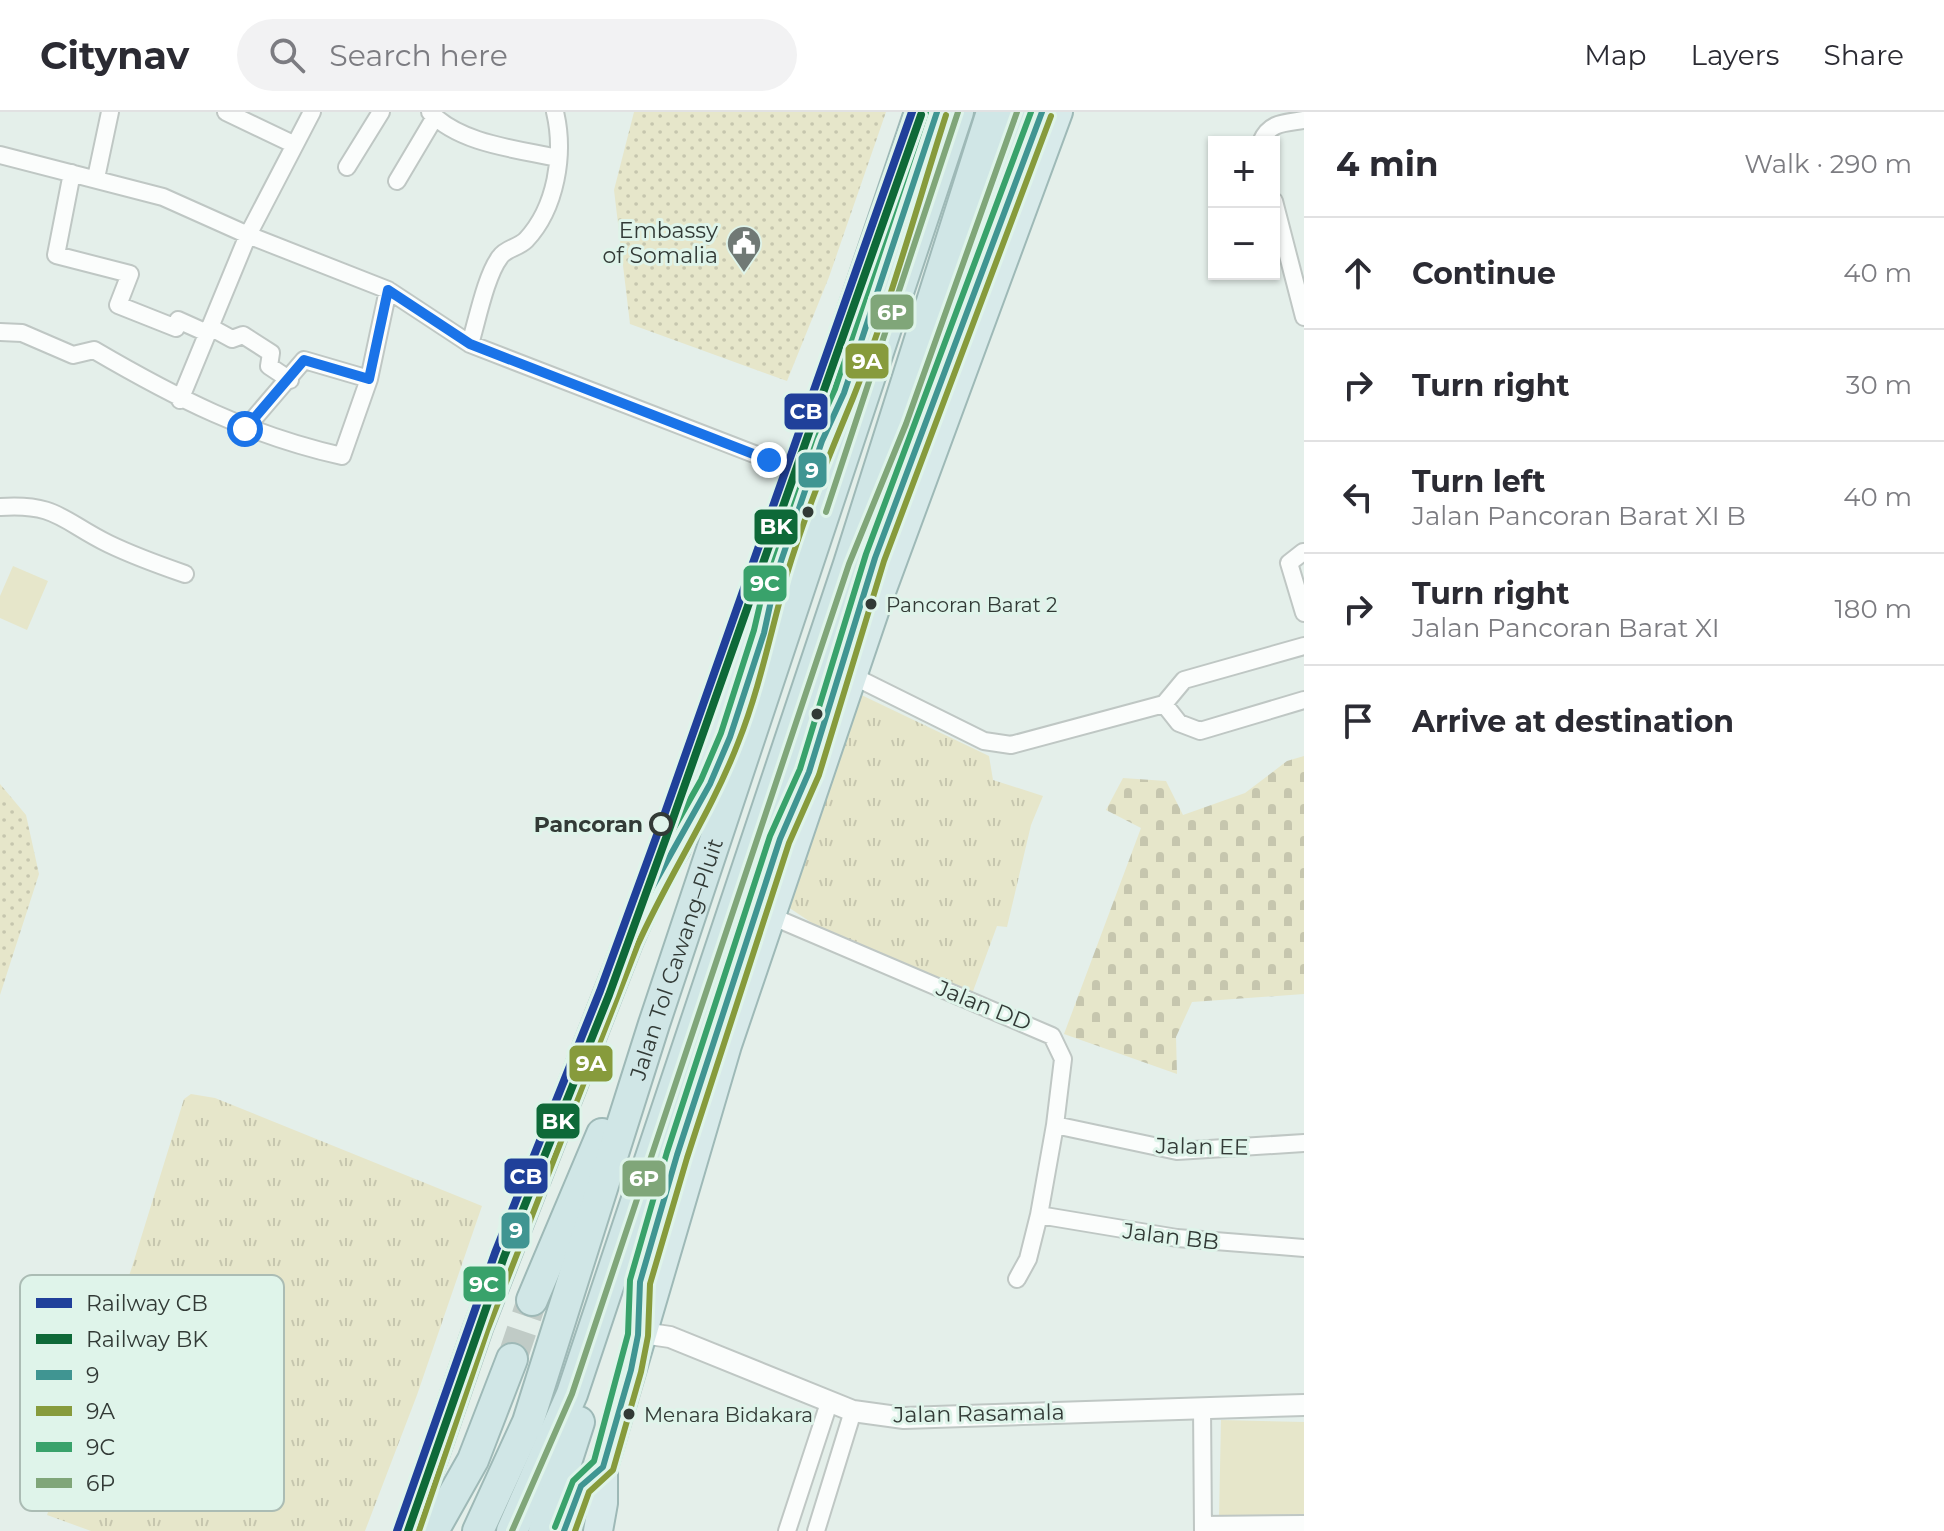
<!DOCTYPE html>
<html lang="en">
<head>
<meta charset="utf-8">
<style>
	body { margin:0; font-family:Montserrat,sans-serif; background:#f2f2f3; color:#2b2b33 }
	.controls { position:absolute; right:24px; top:24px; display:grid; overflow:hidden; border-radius:0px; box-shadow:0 2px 6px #0004 }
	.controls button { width:72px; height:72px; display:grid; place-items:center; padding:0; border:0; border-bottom:2px solid #e1e1e2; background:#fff; color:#2b2b33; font:40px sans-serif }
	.stop { position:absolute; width:24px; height:24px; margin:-18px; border:6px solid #1a73e8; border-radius:50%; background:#fff }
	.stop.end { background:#1a73e8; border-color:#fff; box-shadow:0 2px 8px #0008 }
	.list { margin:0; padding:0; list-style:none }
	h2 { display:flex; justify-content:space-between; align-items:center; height:104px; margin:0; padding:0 32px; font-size:34px }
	h2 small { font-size:26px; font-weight:400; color:#7c7c81 }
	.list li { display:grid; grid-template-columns:52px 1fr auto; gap:24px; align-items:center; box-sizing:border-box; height:112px; padding:0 32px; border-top:2px solid #e1e1e2 }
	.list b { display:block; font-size:30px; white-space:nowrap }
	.list p { margin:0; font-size:26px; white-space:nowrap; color:#7c7c81 }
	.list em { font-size:26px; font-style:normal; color:#7c7c81 }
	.icon { flex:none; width:44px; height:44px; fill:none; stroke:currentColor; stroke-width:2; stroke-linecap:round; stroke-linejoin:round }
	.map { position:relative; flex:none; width:1304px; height:1419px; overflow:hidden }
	header { display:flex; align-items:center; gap:48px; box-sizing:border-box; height:112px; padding:0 40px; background:#fff; border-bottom:2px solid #e1e1e2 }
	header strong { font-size:38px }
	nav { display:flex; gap:44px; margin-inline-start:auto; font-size:28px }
	.search { width:560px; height:72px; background:#f2f2f3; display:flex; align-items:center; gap:20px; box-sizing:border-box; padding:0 28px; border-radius:44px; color:#7c7c81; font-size:30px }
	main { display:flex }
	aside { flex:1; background:#fff }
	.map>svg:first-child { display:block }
	.grass { fill:url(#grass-tufts) }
	.cemetery { fill:url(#cemetery-stones) }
	.park { fill:url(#park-dots) }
	.pitch { fill:#e6e6ca }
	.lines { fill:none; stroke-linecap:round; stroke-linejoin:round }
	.motorway-tunnel { stroke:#c0cbc6; stroke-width:30; stroke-dasharray:30 15; stroke-linecap:butt }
	.minor-casing { stroke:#bfc7c4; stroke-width:20 }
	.tertiary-casing { stroke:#bfc7c4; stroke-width:24 }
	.trunk-casing { stroke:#9eb9b7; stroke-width:32 }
	.motorway-casing { stroke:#9eb9b7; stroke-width:34 }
	.minor { stroke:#fbfdfc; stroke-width:16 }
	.tertiary { stroke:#fbfdfc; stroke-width:20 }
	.trunk { stroke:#d8eaea; stroke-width:28 }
	.motorway { stroke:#d0e6e6; stroke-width:30 }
	.bus-1-casing { stroke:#dff4ea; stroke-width:12 }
	.bus-2-casing { stroke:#dff4ea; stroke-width:12 }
	.bus-3-casing { stroke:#dff4ea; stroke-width:12 }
	.bus-4-casing { stroke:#dff4ea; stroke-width:12 }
	.bus-1 { stroke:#409592; stroke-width:6 }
	.bus-2 { stroke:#879b3c; stroke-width:6 }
	.bus-3 { stroke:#39a26b; stroke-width:6 }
	.bus-4 { stroke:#80a679; stroke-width:6 }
	.rail-1-casing { stroke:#dff4ea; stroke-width:14 }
	.rail-2-casing { stroke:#dff4ea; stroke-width:14 }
	.rail-1 { stroke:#20409a; stroke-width:8 }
	.rail-2 { stroke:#0e6938; stroke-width:8 }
	.route { stroke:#1a73e8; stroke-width:10 }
	.bus-dot { fill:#323a36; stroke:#dff4ea; stroke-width:3 }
	.stop-dot { fill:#dff4ea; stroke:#323a36; stroke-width:4 }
	.labels { text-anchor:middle; stroke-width:6; stroke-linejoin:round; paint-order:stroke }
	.bus-label { font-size:20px; fill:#323a36; stroke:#dff4ea; text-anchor:start }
	.poi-label { font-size:22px; fill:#323a36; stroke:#dff4ea; text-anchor:end }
	.stop-label { font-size:22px; font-weight:bold; fill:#323a36; stroke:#dff4ea; text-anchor:end }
	.street-label { font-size:22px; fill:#323a36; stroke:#dff4ea }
	.key { fill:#dff4ea; stroke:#abbcb4; stroke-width:2 }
	.key-label { font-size:22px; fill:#323a36 }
	.line-badge { stroke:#dff4ea; stroke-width:3 }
	.badge-label { font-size:22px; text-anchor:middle; font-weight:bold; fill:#fff }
</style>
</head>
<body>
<header>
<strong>Citynav</strong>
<div class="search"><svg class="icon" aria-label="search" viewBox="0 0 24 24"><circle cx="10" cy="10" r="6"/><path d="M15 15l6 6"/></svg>Search here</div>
<nav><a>Map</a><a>Layers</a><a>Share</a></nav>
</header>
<main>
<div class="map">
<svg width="1304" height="1419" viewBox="0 0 1304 1419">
	<defs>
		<pattern id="grass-tufts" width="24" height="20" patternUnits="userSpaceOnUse" patternTransform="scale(2)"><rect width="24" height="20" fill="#e6e6ca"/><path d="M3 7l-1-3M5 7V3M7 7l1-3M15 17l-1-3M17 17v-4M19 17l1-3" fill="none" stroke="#c6c6ae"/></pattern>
		<pattern id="cemetery-stones" width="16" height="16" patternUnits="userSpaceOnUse" patternTransform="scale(2)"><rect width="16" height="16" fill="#e6e6ca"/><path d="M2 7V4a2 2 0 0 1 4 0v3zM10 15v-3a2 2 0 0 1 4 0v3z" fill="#c6c6ae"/></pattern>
		<pattern id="park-dots" width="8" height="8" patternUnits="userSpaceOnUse" patternTransform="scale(2)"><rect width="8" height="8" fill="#e6e6ca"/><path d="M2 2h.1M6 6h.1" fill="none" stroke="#c6c6ae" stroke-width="1.8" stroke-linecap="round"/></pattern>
	</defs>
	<rect width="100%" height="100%" fill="#e4efea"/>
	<!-- grass -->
	<path class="grass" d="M853 579 989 644 993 668 1043 684 1031 713 1007 815 997 814 972 882 821 817 785 793Z
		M191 982 215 986 482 1094 417 1283 365 1419H91L47 1403 132 1155 184 987Z"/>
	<!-- cemetery -->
	<path class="cemetery" d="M1304 644V882L1192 890 1176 925 1177 962 1064 922 1141 716 1106 698 1123 666 1166 669 1183 703 1245 681 1287 649Z"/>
	<!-- park -->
	<path class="park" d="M634 0H886L829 165 787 269 630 212 614 78Z
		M0 672 26 703 39 762 0 883Z"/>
	<!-- pitch -->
	<path class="pitch" d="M13 454 48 469 27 518 0 506V484Z
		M1221 1308 1304 1310V1408L1219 1406Z"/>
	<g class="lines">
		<!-- motorway-tunnel -->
		<path class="motorway-tunnel" d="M512 1247 532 1188"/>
		<!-- minor casing -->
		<g class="minor-casing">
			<path id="minor" d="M226 0 293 32
				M430 0C460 32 517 37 558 46
				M1261 30C1269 10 1285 11 1304 8
				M0 43 163 85 248 123 388 178 470 232 798 359
				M347 55 381 0
				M72 61 56 143 130 162 118 193 176 216 178 208 207 221
				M96 66 110 0
				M397 69 435 5
				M1274 89 1304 205
				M210 215 232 227 243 223 271 241 269 254 290 268
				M0 220 22 221 73 243 94 238C176 286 249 323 342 344L369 267 388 178
				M470 232C477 209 486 163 500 145 506 136 518 136 526 128 556 96 565 42 555 0
				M180 288 248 123 312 0
				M245 317 304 248 369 267
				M0 395C57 391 62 409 109 432 134 444 159 453 185 462
				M1303 440 1289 451 1304 501
				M853 564 984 629 1011 633 1164 592 1184 568 1304 534
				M1164 592 1179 611 1200 619 1304 588
				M771 804 1052 924 1063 947 1055 1013 1039 1103 1028 1147 1017 1167
				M1055 1013 1177 1039 1304 1031
				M1039 1103 1177 1126 1304 1136
				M1202 1295 1203 1419
				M1203 1413 1304 1412
				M787 1419 829 1291
				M816 1419 853 1299"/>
		</g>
		<!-- tertiary casing -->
		<g class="tertiary-casing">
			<path id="tertiary" d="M643 1221 670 1225 853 1299 904 1306 1304 1293"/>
		</g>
		<!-- trunk casing -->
		<g class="trunk-casing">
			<path id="trunk" d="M408 1419 478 1216 629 828 652 776 676 736 739 565 759 474 919 0
				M564 1419 581 1374 603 1355
				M598 1419 603 1391V1355L727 933 879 485 1058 0"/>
		</g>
		<!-- motorway casing -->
		<g class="motorway-casing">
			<g id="motorway">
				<path d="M963 157 1017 0"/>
				<path d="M532 1188 602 1022"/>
				<path d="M433 1419 473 1348 512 1247"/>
				<path id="s1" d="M478 1419 528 1310 654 912 958 0"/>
				<path d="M512 1419 572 1282 849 452 992 0"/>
				<path d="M544 1419 579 1310"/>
			</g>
		</g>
		<!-- minor -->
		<use href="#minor" class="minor"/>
		<!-- tertiary -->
		<use href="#tertiary" class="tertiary"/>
		<!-- trunk -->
		<use href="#trunk" class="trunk"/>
		<!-- motorway -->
		<use href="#motorway" class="motorway"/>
		<!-- bus-1 casing -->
		<g class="bus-1-casing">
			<path id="bus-1" d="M408 1419 478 1216 629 828 652 776 710 672 730 625 764 521 777 461 822 329 844 281 937 0
				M564 1419 581 1374 603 1355 631 1258 638 1223 640 1170 677 1043 780 727 809 660 875 446 1042 0"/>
		</g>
		<!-- bus-2 casing -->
		<g class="bus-2-casing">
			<path id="bus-2" d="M419 1419 487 1219 638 832C669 763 711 701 738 631 760 576 771 518 787 462 805 402 829 344 853 286 890 194 916 97 946 3
				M575 1419 589 1380 613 1358 641 1260 648 1224 650 1172 687 1046 789 731 819 663 884 449 1051 4"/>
		</g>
		<!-- bus-3 casing -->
		<g class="bus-3-casing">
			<path id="bus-3" d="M555 1415 573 1369 594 1349 628 1222 630 1168 667 1040 770 724 800 657 866 442 1031 0
				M399 1416 469 1212 620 824 643 771 701 668 721 621 754 518 768 458 813 326 835 277 926 0"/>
		</g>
		<!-- bus-4 casing -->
		<g class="bus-4-casing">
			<path id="bus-4" d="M826 400 958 0
				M512 1419 572 1282 849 452 906 312 1017 0"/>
		</g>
		<!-- bus-1 -->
		<use href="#bus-1" class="bus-1"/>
		<!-- bus-2 -->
		<use href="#bus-2" class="bus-2"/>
		<!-- bus-3 -->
		<use href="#bus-3" class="bus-3"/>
		<!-- bus-4 -->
		<use href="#bus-4" class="bus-4"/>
		<!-- rail-1 casing -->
		<g class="rail-1-casing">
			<path id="rail-1" d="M397 1419 495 1141 600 879 661 712 912 0"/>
		</g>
		<!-- rail-2 casing -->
		<g class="rail-2-casing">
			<path id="rail-2" d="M408 1419 504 1145 609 883 670 715 921 3"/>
		</g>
		<!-- rail-1 -->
		<use href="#rail-1" class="rail-1"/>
		<!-- rail-2 -->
		<use href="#rail-2" class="rail-2"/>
	</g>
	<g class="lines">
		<!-- route -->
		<path class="route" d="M245 317 304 248 369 267 388 178 470 232 769 348"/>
	</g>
	<!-- icons -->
	<defs>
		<g id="civic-pin" transform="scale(1.8)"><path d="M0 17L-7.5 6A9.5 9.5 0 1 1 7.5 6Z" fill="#707975" stroke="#dff4ea"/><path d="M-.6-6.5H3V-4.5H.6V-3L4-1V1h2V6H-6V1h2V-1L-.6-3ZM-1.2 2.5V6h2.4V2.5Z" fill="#fff"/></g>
	</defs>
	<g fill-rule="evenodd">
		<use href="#civic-pin" x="744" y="131"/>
	</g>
	<!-- markers -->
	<g class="bus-dot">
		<circle cx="808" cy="400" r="7"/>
		<circle cx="871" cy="492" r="7"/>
		<circle cx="817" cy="602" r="7"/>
		<circle cx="629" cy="1302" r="7"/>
	</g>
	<circle class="stop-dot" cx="661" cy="712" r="10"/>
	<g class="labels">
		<!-- bus labels -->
		<g class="bus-label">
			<text x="886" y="500">Pancoran Barat 2</text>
			<text x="644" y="1310">Menara Bidakara</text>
		</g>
		<!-- poi labels -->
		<g class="poi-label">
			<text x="718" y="126">Embassy<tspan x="718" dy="25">of Somalia</tspan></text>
		</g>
		<!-- stop labels -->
		<g class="stop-label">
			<text x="643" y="720">Pancoran</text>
		</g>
		<!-- street labels -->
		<g class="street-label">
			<text dy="8" stroke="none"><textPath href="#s1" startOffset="606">Jalan Tol Cawang–Pluit</textPath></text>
			<text transform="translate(984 893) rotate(22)" y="8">Jalan DD</text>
			<text transform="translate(1202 1034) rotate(1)" y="8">Jalan EE</text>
			<text transform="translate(1171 1124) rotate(7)" y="8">Jalan BB</text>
			<text transform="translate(979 1301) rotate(-1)" y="8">Jalan Rasamala</text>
		</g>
	</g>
	<!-- legend -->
	<rect x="20" y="1163" width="264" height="236" rx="12" class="key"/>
	<rect x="36" y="1186" width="36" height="10" fill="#20409a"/>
	<rect x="36" y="1222" width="36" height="10" fill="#0e6938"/>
	<rect x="36" y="1258" width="36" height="10" fill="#409592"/>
	<rect x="36" y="1294" width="36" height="10" fill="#879b3c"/>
	<rect x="36" y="1330" width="36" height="10" fill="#39a26b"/>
	<rect x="36" y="1366" width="36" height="10" fill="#80a679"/>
	<g class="key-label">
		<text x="86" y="1199">Railway CB</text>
		<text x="86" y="1235">Railway BK</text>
		<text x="86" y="1271">9</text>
		<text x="86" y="1307">9A</text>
		<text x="86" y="1343">9C</text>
		<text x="86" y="1379">6P</text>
	</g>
	<g class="line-badge">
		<rect x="869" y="181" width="46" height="38" rx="8" fill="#80a679"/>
		<rect x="844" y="230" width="46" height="38" rx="8" fill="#879b3c"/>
		<rect x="783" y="280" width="46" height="39" rx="8" fill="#20409a"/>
		<rect x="797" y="339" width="31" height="38" rx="8" fill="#409592"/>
		<rect x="753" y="396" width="46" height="38" rx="8" fill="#0e6938"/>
		<rect x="742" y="452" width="46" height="39" rx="8" fill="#39a26b"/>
		<rect x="568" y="932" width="46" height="39" rx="8" fill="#879b3c"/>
		<rect x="535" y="990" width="46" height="38" rx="8" fill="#0e6938"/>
		<rect x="503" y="1045" width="46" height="38" rx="8" fill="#20409a"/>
		<rect x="621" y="1047" width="46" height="39" rx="8" fill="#80a679"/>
		<rect x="500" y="1099" width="31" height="39" rx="8" fill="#409592"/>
		<rect x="462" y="1153" width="45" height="38" rx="8" fill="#39a26b"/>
	</g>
	<g class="badge-label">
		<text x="892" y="208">6P</text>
		<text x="867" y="257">9A</text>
		<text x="806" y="307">CB</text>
		<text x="812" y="366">9</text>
		<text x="776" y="422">BK</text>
		<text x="765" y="479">9C</text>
		<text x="591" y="959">9A</text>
		<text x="558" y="1017">BK</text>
		<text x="526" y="1072">CB</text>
		<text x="644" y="1074">6P</text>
		<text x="516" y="1126">9</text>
		<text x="484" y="1180">9C</text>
	</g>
</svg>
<div class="controls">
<button>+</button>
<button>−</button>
</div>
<div class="stop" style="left:245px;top:317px"></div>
<div class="stop end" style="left:769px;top:348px"></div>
</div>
<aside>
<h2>4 min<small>Walk · 290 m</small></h2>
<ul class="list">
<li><svg class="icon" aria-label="ahead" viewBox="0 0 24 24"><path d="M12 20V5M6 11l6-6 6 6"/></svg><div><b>Continue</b></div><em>40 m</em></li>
<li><svg class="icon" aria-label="right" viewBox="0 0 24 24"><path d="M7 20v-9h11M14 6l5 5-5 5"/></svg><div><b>Turn right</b></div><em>30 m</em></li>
<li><svg class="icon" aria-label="left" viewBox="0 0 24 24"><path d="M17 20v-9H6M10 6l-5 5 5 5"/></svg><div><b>Turn left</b><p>Jalan Pancoran Barat XI B</p></div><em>40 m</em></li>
<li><svg class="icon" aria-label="right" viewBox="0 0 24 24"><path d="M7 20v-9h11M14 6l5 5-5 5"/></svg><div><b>Turn right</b><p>Jalan Pancoran Barat XI</p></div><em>180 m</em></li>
<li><svg class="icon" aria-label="arrive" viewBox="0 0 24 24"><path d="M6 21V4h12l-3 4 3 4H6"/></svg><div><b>Arrive at destination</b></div></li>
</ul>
</aside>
</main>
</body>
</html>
